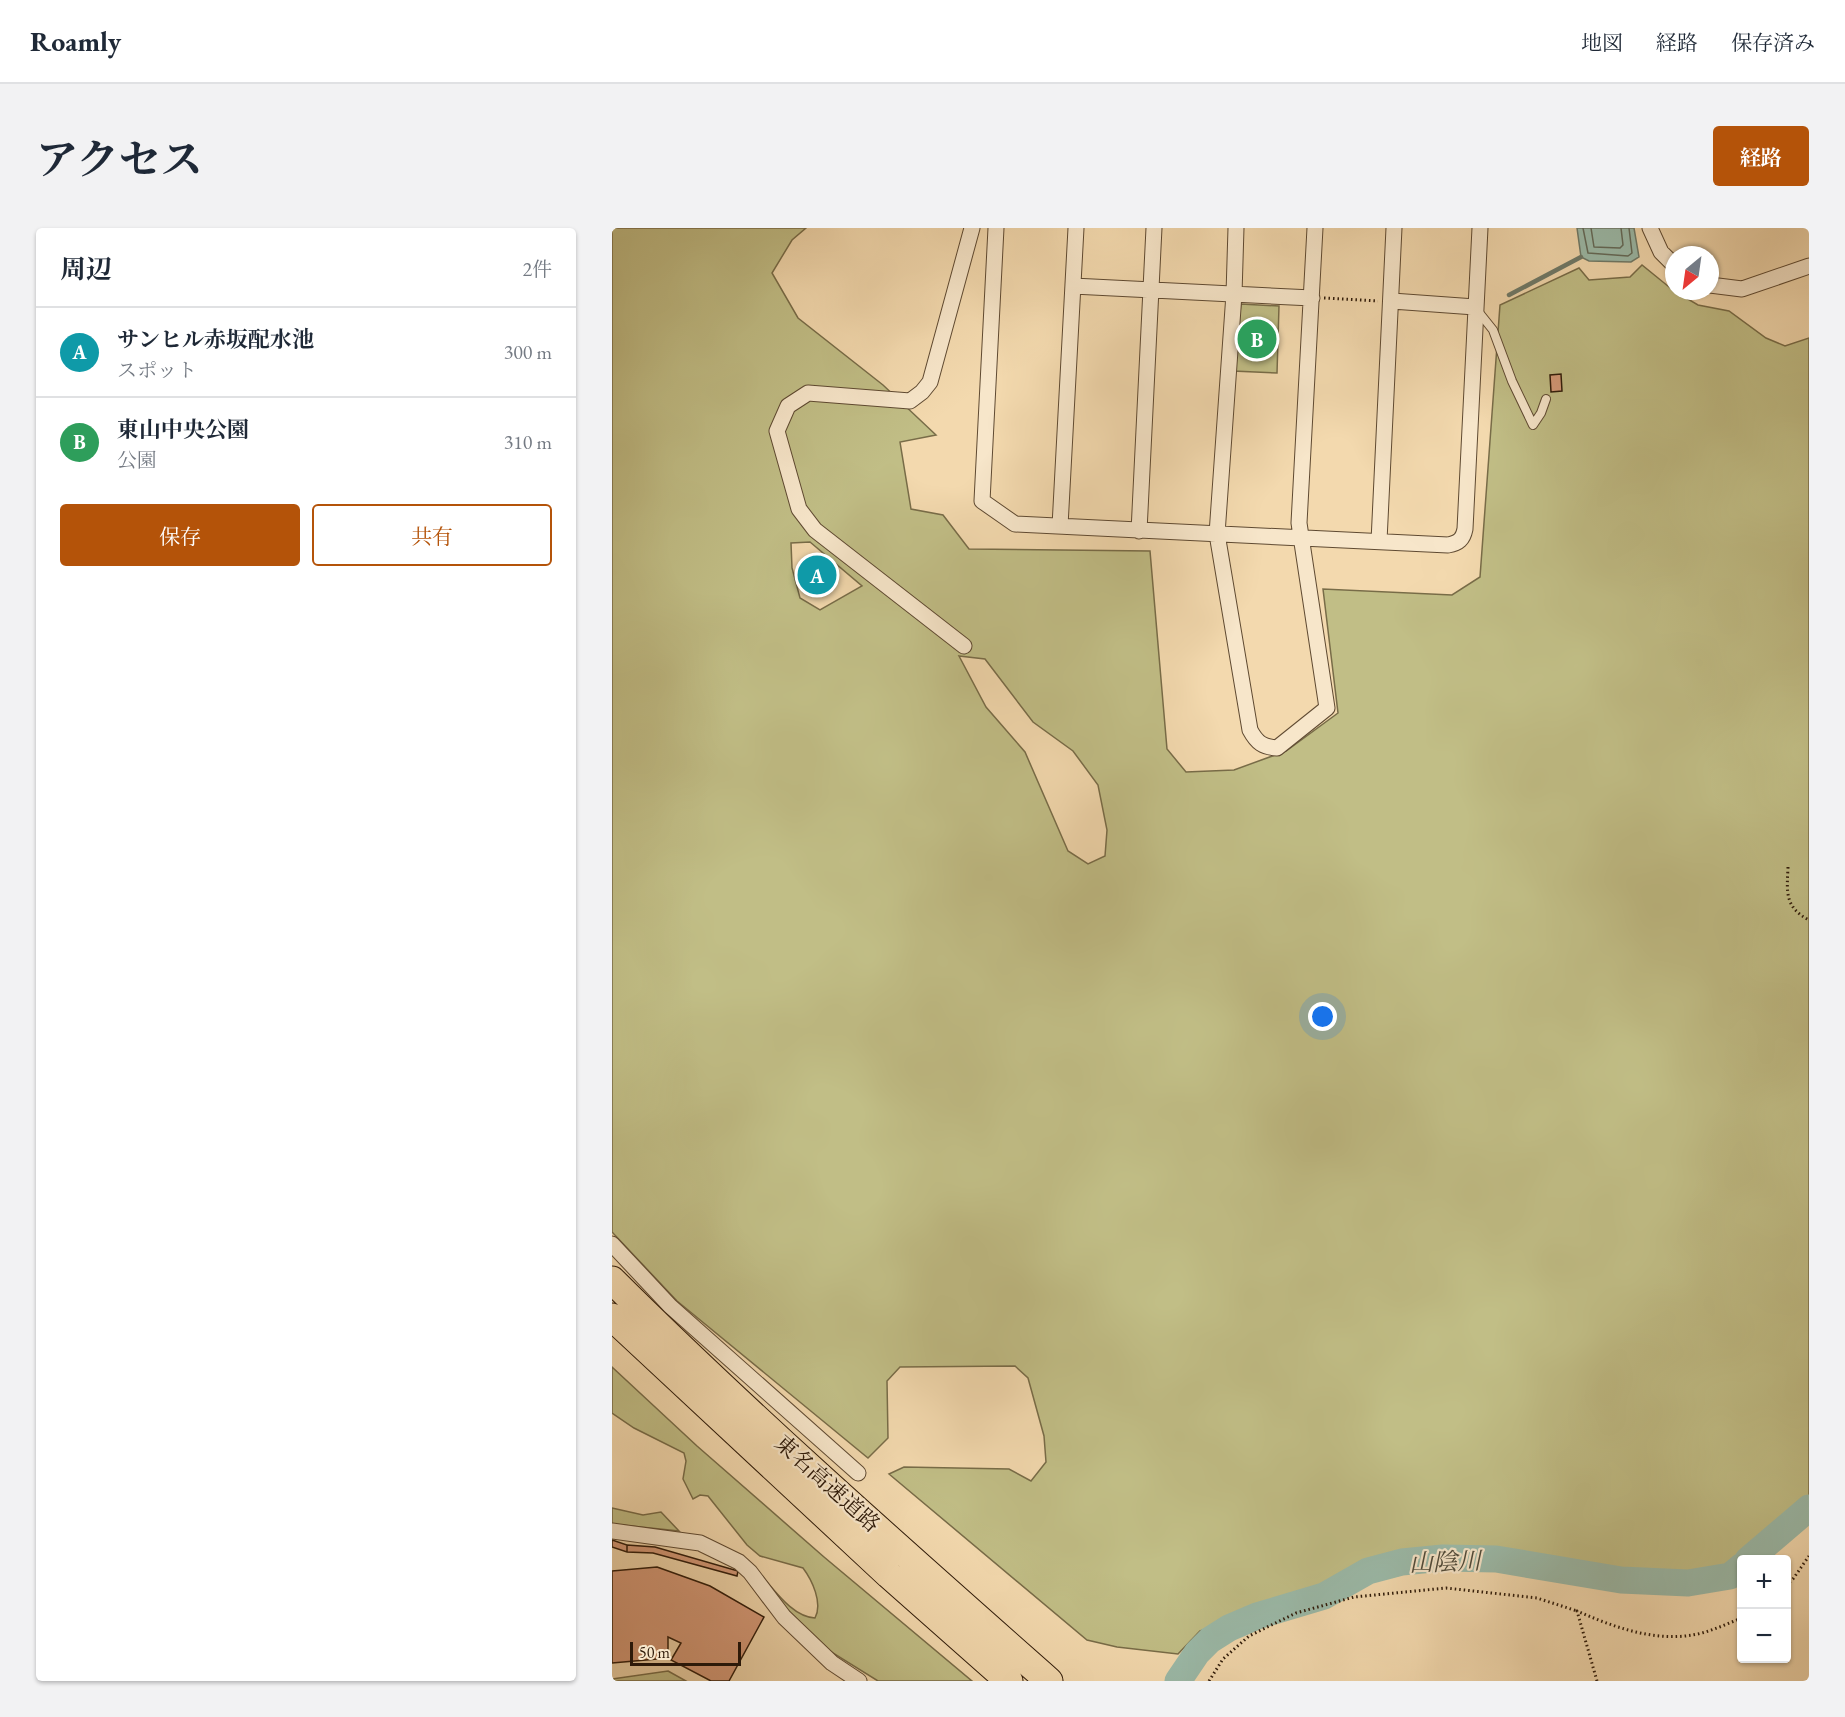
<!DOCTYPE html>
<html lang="ja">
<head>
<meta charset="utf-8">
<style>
	body { margin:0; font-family:"EB Garamond","Noto Serif JP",serif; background:#f2f2f3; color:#1f2937 }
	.controls { position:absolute; right:18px; bottom:18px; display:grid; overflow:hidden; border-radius:6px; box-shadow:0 2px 4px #0004 }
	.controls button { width:54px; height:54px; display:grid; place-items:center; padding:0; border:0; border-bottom:2px solid #e0e1e3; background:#fff; color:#1f2937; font:30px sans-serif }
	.compass { position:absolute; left:1053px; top:18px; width:54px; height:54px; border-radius:50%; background:#fff; box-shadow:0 2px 4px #0004; rotate:209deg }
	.scale { position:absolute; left:18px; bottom:15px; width:111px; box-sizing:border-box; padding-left:6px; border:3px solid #2e1a09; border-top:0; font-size:16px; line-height:21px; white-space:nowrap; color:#2e1a09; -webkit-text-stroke:4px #f7e6ca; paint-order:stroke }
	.you { position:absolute; left:711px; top:789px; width:21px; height:21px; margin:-15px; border:4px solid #fff; border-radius:50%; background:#1a73e8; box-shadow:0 0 0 9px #1a73e833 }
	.badge { display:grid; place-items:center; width:39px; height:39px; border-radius:50%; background:#b45309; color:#fff; font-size:20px; font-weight:700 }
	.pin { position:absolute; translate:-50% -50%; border:3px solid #fff; box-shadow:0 2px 6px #0006 }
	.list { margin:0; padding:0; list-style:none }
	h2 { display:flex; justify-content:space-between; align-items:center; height:78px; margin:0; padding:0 24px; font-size:26px }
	h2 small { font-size:20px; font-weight:400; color:#747a83 }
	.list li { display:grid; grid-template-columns:39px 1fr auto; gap:18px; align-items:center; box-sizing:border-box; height:90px; padding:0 24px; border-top:2px solid #e0e1e3 }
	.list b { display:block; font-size:22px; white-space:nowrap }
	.list p { margin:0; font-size:20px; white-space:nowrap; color:#747a83 }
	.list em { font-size:20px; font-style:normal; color:#747a83 }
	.actions { display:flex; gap:12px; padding:18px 24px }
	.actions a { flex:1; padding:14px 0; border:2px solid #b45309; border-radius:6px; text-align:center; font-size:21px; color:#b45309 }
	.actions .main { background:#b45309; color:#fff }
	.map { position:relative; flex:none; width:1197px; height:1453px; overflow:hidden; border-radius:6px }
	header { display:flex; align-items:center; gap:36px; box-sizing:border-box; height:84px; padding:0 30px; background:#fff; border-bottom:2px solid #e0e1e3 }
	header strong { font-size:28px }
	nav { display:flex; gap:33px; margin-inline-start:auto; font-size:21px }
	.intro { display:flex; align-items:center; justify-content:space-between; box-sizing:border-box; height:144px; padding:0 36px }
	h1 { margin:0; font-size:42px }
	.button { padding:15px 27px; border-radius:6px; background:#b45309; color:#fff; font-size:21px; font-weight:700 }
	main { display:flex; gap:36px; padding:0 36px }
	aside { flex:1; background:#fff; border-radius:6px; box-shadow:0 2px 4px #0004 }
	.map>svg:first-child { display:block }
	.green { fill:#c1be86; stroke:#786c48; stroke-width:1.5; fill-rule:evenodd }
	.water { fill:#9bbaa9; stroke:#6f7a69; stroke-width:1.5 }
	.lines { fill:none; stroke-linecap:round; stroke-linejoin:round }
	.shore { stroke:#646a59; stroke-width:1.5 }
	.stream { stroke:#6f7a69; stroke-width:4.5 }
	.river { stroke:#9bbaa9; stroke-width:27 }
	.building { fill:#d79b7a; stroke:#2e1a09; stroke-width:1.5 }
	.lane-casing { stroke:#5f4a32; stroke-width:10 }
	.street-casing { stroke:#5f4a32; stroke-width:17 }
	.highway-casing { stroke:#2e1a09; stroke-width:29 }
	.path { stroke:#2e1a09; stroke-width:3; stroke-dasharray:1.5 3; stroke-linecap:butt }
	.lane { stroke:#f7e6ca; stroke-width:8 }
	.street { stroke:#f7e6ca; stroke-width:15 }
	.highway { stroke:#f3d9ae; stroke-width:27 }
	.labels { text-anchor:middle; stroke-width:4.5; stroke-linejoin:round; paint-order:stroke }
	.street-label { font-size:22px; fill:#2e1a09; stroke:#f7e6ca }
	.water-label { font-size:24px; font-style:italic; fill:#4f4a39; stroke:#f7e6ca }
</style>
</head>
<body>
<header>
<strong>Roamly</strong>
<nav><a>地図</a><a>経路</a><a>保存済み</a></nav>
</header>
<div class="intro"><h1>アクセス</h1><a class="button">経路</a></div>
<main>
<aside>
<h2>周辺<small>2件</small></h2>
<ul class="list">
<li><span class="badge" style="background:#0f9aa8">A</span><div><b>サンヒル赤坂配水池</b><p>スポット</p></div><em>300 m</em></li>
<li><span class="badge" style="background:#2e9e5b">B</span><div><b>東山中央公園</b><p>公園</p></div><em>310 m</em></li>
</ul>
<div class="actions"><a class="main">保存</a><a>共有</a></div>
</aside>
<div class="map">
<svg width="1197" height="1453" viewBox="0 0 1197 1453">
	<rect width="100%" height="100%" fill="#f3d9ae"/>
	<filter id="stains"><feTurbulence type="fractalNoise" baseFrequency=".00333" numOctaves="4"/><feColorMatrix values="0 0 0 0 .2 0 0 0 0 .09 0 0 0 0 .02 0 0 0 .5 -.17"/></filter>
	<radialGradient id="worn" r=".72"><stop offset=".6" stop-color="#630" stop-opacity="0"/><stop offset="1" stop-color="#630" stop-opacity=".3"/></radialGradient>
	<!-- green -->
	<path class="green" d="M0 0H194L180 12 160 45 186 90 271 157 324 207 288 214 299 281 331 287 357 321 538 323 555 521 574 544 622 542 674 523 726 485 711 361 840 367 868 349 888 77 967 40 977 52 1018 49 1030 37 1062 63 1086 77 1117 83 1154 110 1173 118 1197 110V1273L1190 1275 1142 1316 1111 1345 1062 1348 1005 1344 888 1323 819 1321 756 1333 709 1359 654 1381 588 1403 566 1426 505 1419 475 1412 277 1246 292 1239 397 1241 419 1253 434 1234 432 1208 416 1150 403 1138 288 1139 275 1153 276 1210 256 1230 65 1073 0 1004ZM198 314 250 358 208 382 188 370 180 340 179 315ZM347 428 373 431 421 494 461 523 486 557 495 602 493 628 476 636 456 623 413 524 374 479Z
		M629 76 667 78 665 145 621 143Z
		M0 1139 85 1218 212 1329 360 1453H266L216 1422 170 1377 148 1346C162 1361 180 1389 203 1390 211 1375 200 1352 191 1340L148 1328 135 1317 96 1268 88 1267 81 1271 71 1251 74 1233 72 1225 22 1200 0 1185Z
		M0 1280 31 1287 49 1284 67 1303 0 1296Z
		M56 1443 74 1453H0V1451Z"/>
	<!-- water -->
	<path class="water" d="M965 0H1022L1027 29 1019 34 977 33 969 29Z"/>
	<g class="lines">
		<!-- shore -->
		<path class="shore" d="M971 0 976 25 1016 28 1020 25 1017 0
			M979 0 982 19 1008 20 1011 17 1009 0"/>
		<!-- stream -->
		<path class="stream" d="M897 67 969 29"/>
		<!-- river -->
		<path class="river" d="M1136 1332 1197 1280
			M566 1453 585 1425 598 1412 617 1400 645 1388 712 1368 756 1343 790 1334 831 1330 884 1331 1009 1352 1076 1355 1118 1348 1130 1338"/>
	</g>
	<!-- building -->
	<path class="building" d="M949 146 950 163 939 164 938 147Z
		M197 346a8 8 0 1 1 16 0a8 8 0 1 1-16 0Z
		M0 1312 15 1317V1324L0 1319Z
		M15 1317 43 1319 126 1343 125 1348 41 1325 15 1324Z
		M45 1339 98 1358 152 1389 117 1453H99L59 1432 69 1415 56 1409V1430L0 1435V1343Z"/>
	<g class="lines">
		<!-- lane casing -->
		<g class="lane-casing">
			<path id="lane" d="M865 82 881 102 900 153 921 197 929 185 934 171"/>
		</g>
		<!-- street casing -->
		<g class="street-casing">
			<path id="street" d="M384 0 370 273 403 296 836 317C847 315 851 311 853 301L868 0
				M624 0 622 66 605 306 638 502C645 515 651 519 665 520L715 480 687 295 703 0
				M1038 0 1049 24 1062 37
				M1098 57 1130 61 1197 38
				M461 58 700 70
				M780 73 863 79
				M448 298 464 0
				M527 303 542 0
				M767 313 782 0
				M352 418 203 302 187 281 165 203 176 178 196 165 298 173 310 164 318 154 360 0
				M0 1016 58 1078 246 1245
				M0 1303 88 1315 127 1334 138 1344 172 1389 220 1435 247 1453"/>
		</g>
		<!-- highway casing -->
		<g class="highway-casing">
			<path id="highway" d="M0 1052C140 1191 289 1322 437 1453
				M0 1089 277 1347 397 1453"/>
		</g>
		<!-- path -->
		<path class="path" d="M712 70 766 73
			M1176 639C1175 663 1172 679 1197 692
			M1174 1357 1181 1351 1197 1328
			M597 1453 611 1431 637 1408 684 1385 742 1369 834 1360 925 1370 965 1383
			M985 1453 965 1383C1004 1400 1047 1416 1090 1405 1104 1401 1117 1395 1130 1390"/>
		<!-- lane -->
		<use href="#lane" class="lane"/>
		<!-- street -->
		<use href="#street" class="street"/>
		<!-- highway -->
		<use href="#highway" class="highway"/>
	</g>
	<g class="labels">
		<!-- street labels -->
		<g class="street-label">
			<text transform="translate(216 1255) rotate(42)" y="8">東名高速道路</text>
		</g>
		<!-- water labels -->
		<g class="water-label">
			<text transform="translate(833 1334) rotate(-2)" y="8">山陰川</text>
		</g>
	</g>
	<rect width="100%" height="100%" filter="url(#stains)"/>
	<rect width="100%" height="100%" fill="url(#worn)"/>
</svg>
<div class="controls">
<button>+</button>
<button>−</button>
</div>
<svg class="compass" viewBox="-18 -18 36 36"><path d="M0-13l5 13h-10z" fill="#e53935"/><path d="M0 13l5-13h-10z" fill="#747a83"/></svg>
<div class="scale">50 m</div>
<div class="you"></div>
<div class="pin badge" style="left:205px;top:347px;background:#0f9aa8">A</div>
<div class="pin badge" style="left:645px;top:111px;background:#2e9e5b">B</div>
</div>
</main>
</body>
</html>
